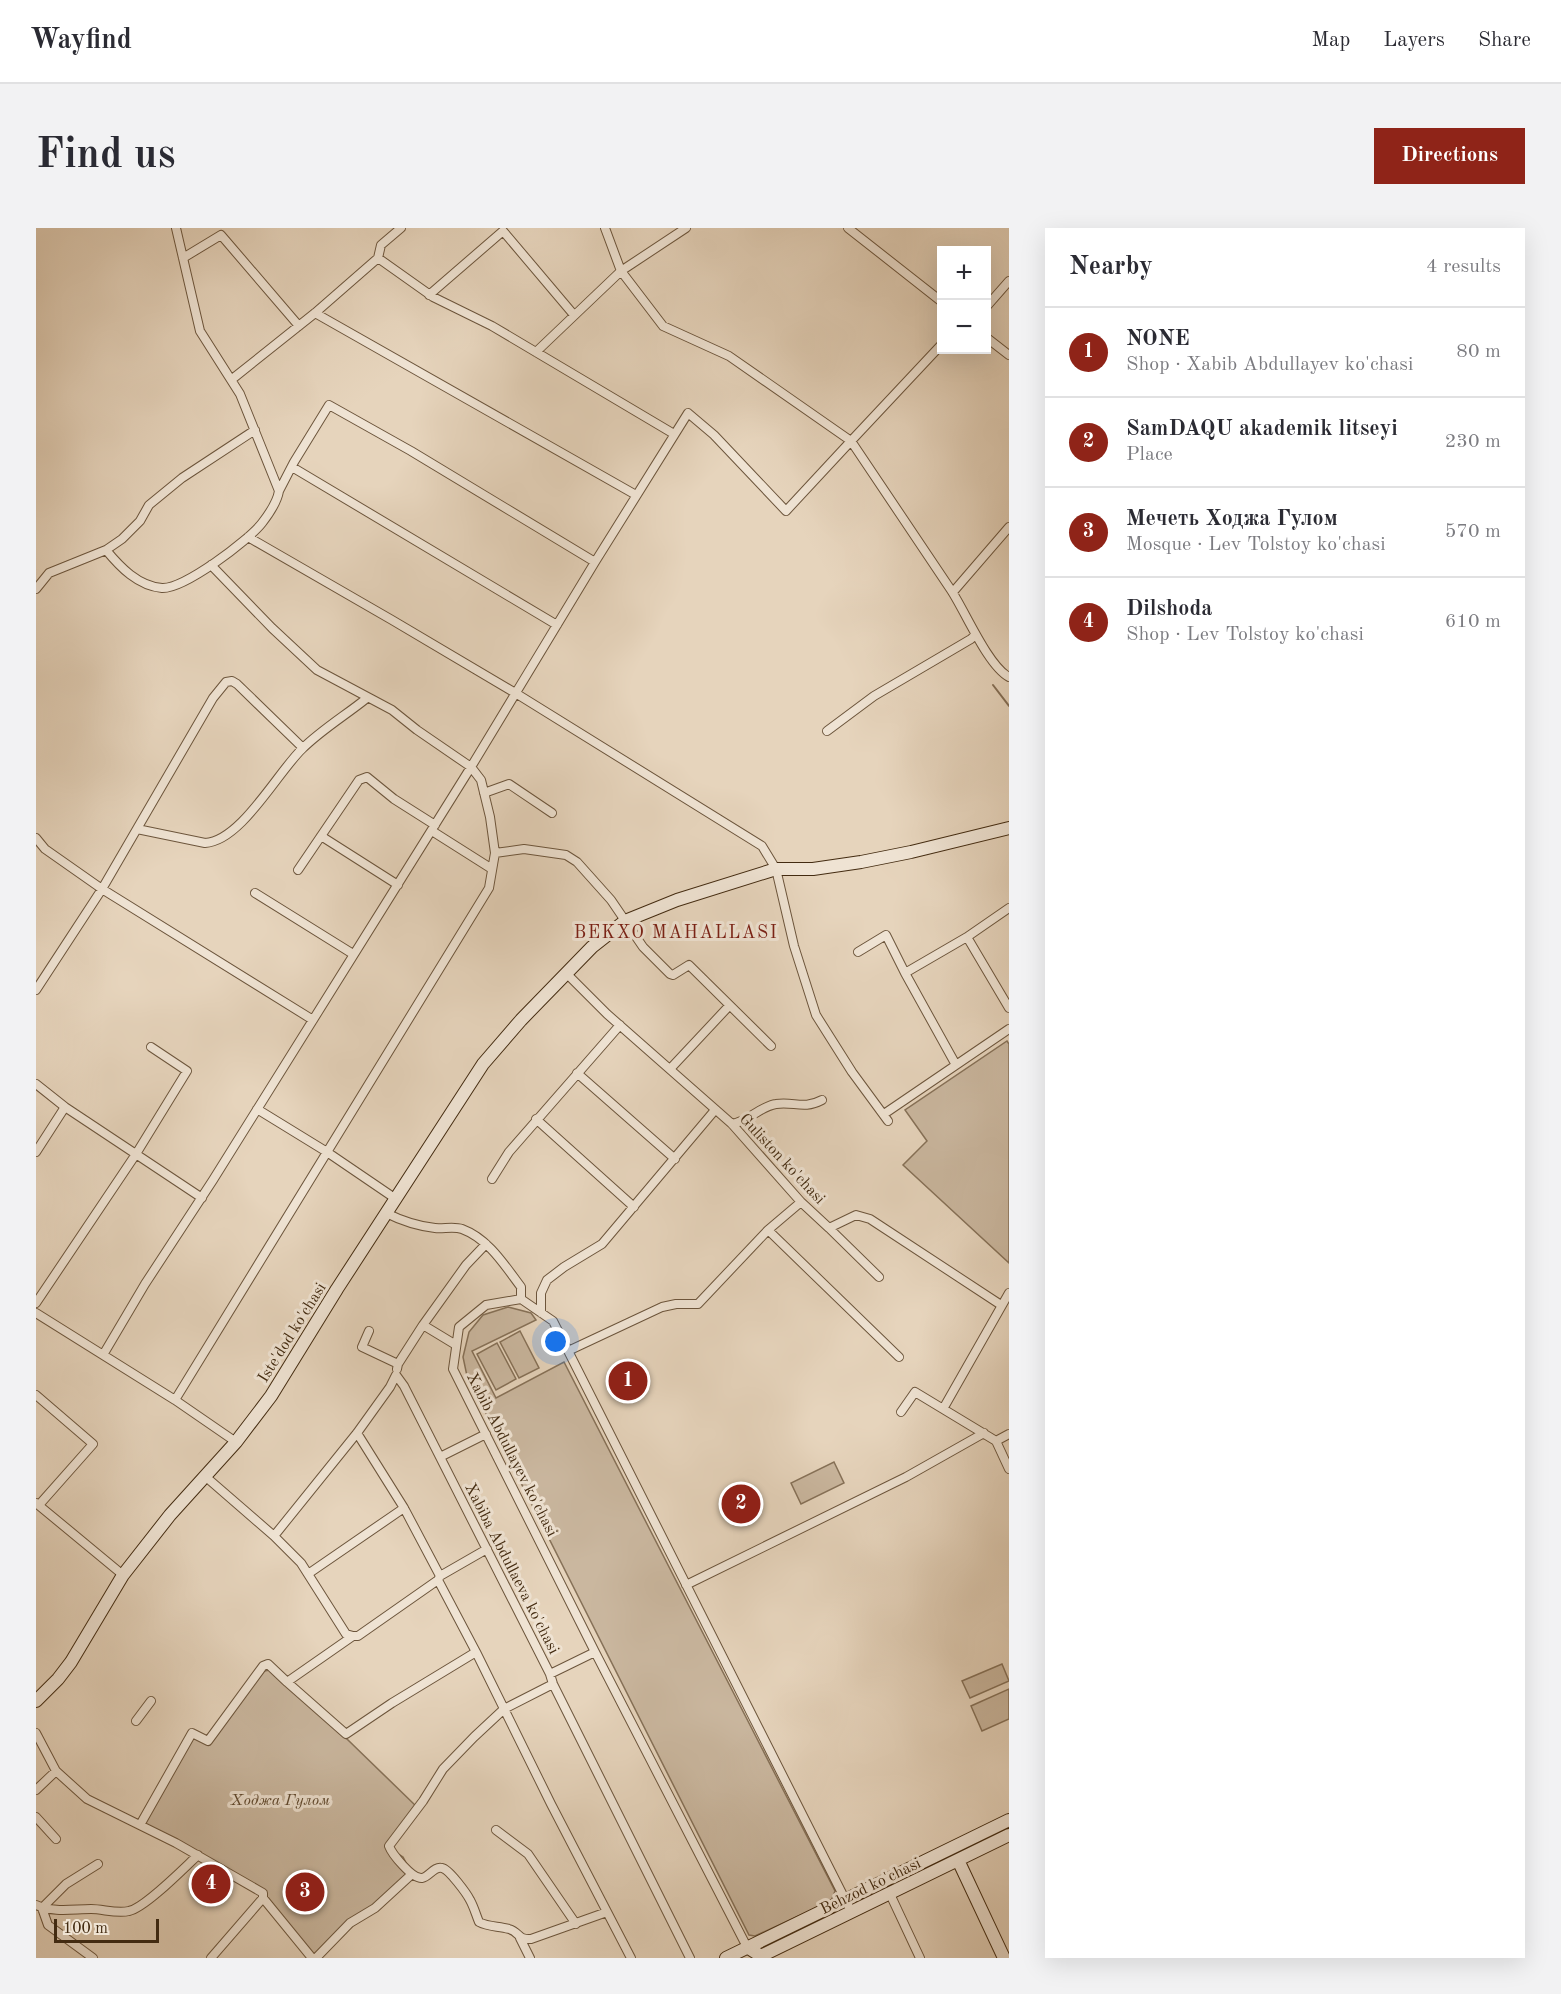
<!DOCTYPE html>
<html lang="en">
<head>
<meta charset="utf-8">
<style>
	body { margin:0; font-family:"Old Standard TT",serif; background:#f2f2f3; color:#2b2b33 }
	.controls { position:absolute; right:18px; top:18px; display:grid; overflow:hidden; border-radius:0px; box-shadow:0 6px 24px #0002 }
	.controls button { width:54px; height:54px; display:grid; place-items:center; padding:0; border:0; border-bottom:2px solid #e1e1e2; background:#fff; color:#2b2b33; font:30px sans-serif }
	.scale { position:absolute; left:18px; bottom:15px; width:105px; box-sizing:border-box; padding-left:6px; border:3px solid #432b11; border-top:0; font-size:16px; line-height:21px; white-space:nowrap; color:#432b11; -webkit-text-stroke:4px #efe3d3; paint-order:stroke }
	.you { position:absolute; left:520px; top:1114px; width:21px; height:21px; margin:-15px; border:4px solid #fff; border-radius:50%; background:#1a73e8; box-shadow:0 0 0 9px #1a73e833 }
	.badge { display:grid; place-items:center; width:39px; height:39px; border-radius:50%; background:#8f2418; color:#fff; font-size:20px; font-weight:700 }
	.pin { position:absolute; translate:-50% -50%; border:3px solid #fff; box-shadow:0 2px 6px #0006 }
	.list { margin:0; padding:0; list-style:none }
	h2 { display:flex; justify-content:space-between; align-items:center; height:78px; margin:0; padding:0 24px; font-size:26px }
	h2 small { font-size:20px; font-weight:400; color:#7c7c81 }
	.list li { display:grid; grid-template-columns:39px 1fr auto; gap:18px; align-items:center; box-sizing:border-box; height:90px; padding:0 24px; border-top:2px solid #e1e1e2 }
	.list b { display:block; font-size:22px; white-space:nowrap }
	.list p { margin:0; font-size:20px; white-space:nowrap; color:#7c7c81 }
	.list em { font-size:20px; font-style:normal; color:#7c7c81 }
	.map { position:relative; flex:none; width:973px; height:1730px; overflow:hidden; border-radius:0px }
	header { display:flex; align-items:center; gap:36px; box-sizing:border-box; height:84px; padding:0 30px; background:#fff; border-bottom:2px solid #e1e1e2 }
	header strong { font-size:28px }
	nav { display:flex; gap:33px; margin-inline-start:auto; font-size:21px }
	.intro { display:flex; align-items:center; justify-content:space-between; box-sizing:border-box; height:144px; padding:0 36px }
	h1 { margin:0; font-size:42px }
	.button { padding:15px 27px; border-radius:0px; background:#8f2418; color:#fff; font-size:21px; font-weight:700 }
	main { display:flex; gap:36px; padding:0 36px }
	aside { flex:1; background:#fff; border-radius:0px; box-shadow:0 6px 24px #0002 }
	.map>svg:first-child { display:block }
	.green { fill:#cab79f; stroke:#867158; stroke-width:1.5 }
	.lines { fill:none; stroke-linecap:round; stroke-linejoin:round }
	.stream { stroke:#846e55; stroke-width:2 }
	.street-casing { stroke:#6c553c; stroke-width:10 }
	.secondary-casing { stroke:#432b11; stroke-width:14 }
	.street { stroke:#efe3d3; stroke-width:8 }
	.secondary { stroke:#efe3d3; stroke-width:12 }
	.labels { text-anchor:middle; stroke-width:6; stroke-linejoin:round; paint-order:stroke }
	.street-label { font-size:16px; fill:#432b11; stroke:#efe3d3 }
	.park-label { font-size:16px; font-style:italic; fill:#5e472d; stroke:#efe3d3 }
	.neighbourhood-label { font-size:18px; letter-spacing:1.5px; fill:#7a1f14; stroke:#efe3d3 }
</style>
</head>
<body>
<header>
<strong>Wayfind</strong>
<nav><a>Map</a><a>Layers</a><a>Share</a></nav>
</header>
<div class="intro"><h1>Find us</h1><a class="button">Directions</a></div>
<main>
<div class="map">
<svg width="973" height="1730" viewBox="0 0 973 1730">
	<rect width="100%" height="100%" fill="#e6d4bc"/>
	<filter id="stains"><feTurbulence type="fractalNoise" baseFrequency=".00333" numOctaves="4"/><feColorMatrix values="0 0 0 0 .2 0 0 0 0 .09 0 0 0 0 .02 0 0 0 .5 -.17"/></filter>
	<radialGradient id="worn" r=".72"><stop offset=".6" stop-color="#630" stop-opacity="0"/><stop offset="1" stop-color="#630" stop-opacity=".3"/></radialGradient>
	<!-- green -->
	<path class="green" d="M971 813 973 816V1035L867 937 891 913 869 882Z
		M472 1079 495 1085 500 1092 436 1123 460 1170 528 1134 799 1663 795 1673 719 1708 713 1707 431 1148 427 1129 433 1104 447 1087Z
		M484 1103 503 1140 483 1150 464 1114Z
		M461 1115 480 1151 460 1162 441 1126Z
		M798 1234 808 1255 765 1276 755 1255Z
		M966 1436 973 1453 934 1470 926 1453Z
		M234 1442 278 1479 381 1579 350 1618 367 1629 376 1646 280 1730 227 1665 104 1597 156 1505 172 1513 228 1443Z
		M973 1461V1491L946 1503 935 1478Z"/>
	<g class="lines">
		<!-- stream -->
		<path class="stream" d="M957 457 973 478"/>
		<!-- street casing -->
		<g class="street-casing">
			<path id="street" d="M812 0 906 74
				M147 30 185 7 263 98
				M342 30 397 69 456 98 638 206
				M393 67 467 3 538 87
				M951 78 973 53
				M279 85 600 267
				M951 110 973 127
				M906 116 815 213C848 263 882 312 915 362 929 383 952 438 973 449
				M500 124 585 43 650 0
				M195 152 279 85 342 30 345 17 365 0
				M256 239 521 397
				M243 263 258 234 293 177 375 223 559 334
				M212 309 356 392 481 466 726 618 740 641 758 718 780 787 816 844 852 893
				M70 322C84 339 102 358 126 360 148 361 212 313 226 295 233 286 241 275 243 263L204 166 164 103 140 0
				M0 361 13 345 70 322 86 311 104 293 113 277 146 250 219 202
				M917 364 973 299
				M791 503 838 468 935 411 939 407
				M448 565 473 556 516 585
				M101 601 169 615C205 613 241 545 266 521 285 502 310 487 331 470
				M396 603 456 641
				M285 608 362 657
				M0 610 9 621 66 661 277 792
				M459 625 488 621 530 627 541 634 575 672 607 719 634 746 637 747 653 737 735 818
				M262 642 323 552 331 549 358 571 399 597
				M219 665 317 726
				M931 709 973 780
				M822 724 850 707 869 745
				M530 745 571 786 696 896 765 974 793 1000 820 987 834 991 965 1077
				M0 762 66 661 177 470 190 454 196 453 201 456 267 520
				M920 837 869 745 931 709 973 680
				M634 841 693 778
				M541 845 639 931
				M0 856 29 879 166 970
				M221 881 291 924 360 971
				M848 886 973 801
				M500 891 598 979
				M696 896C713 893 725 878 740 876 758 873 767 882 786 872
				M0 924 29 879
				M456 951 473 924 584 797
				M350 985C366 993 381 998 399 1000 407 1001 418 998 426 1001 453 1011 469 1038 485 1059V1071
				M793 1000 843 1049
				M732 1002 863 1129
				M0 1075 100 926 151 843 115 819
				M0 1085 139 1172 200 1214
				M505 1085V1065L511 1052 528 1039 566 1016 679 882
				M387 1097 430 1037 450 1016
				M333 1103 326 1119 362 1136 361 1141
				M532 1123 626 1079 640 1076H662L732 1002 765 974
				M67 1127 109 1056 177 952 435 539 559 334 652 185 678 207 750 283 815 213 693 128 627 98 585 43 569 0
				M362 1136 387 1097 420 1117
				M0 1167 57 1216 3 1277
				M139 1172 453 660 459 625 454 589 445 552 435 539 381 502 356 482 281 442 236 400 175 337
				M907 1181 973 1065
				M865 1184 879 1164 960 1213 973 1241
				M321 1205 368 1280 404 1348 402 1352 440 1424 515 1576 595 1730
				M960 1213 973 1206
				M404 1229 450 1206
				M170 1249 238 1308 265 1335 310 1406 317 1408
				M0 1275 87 1347
				M238 1308 321 1205 354 1159 360 1147 368 1158 514 1446 517 1456 654 1730
				M272 1346 368 1280
				M404 1348 451 1321
				M402 1352 322 1408H317L251 1454 310 1506 356 1475 440 1424
				M650 1357 870 1249 948 1205
				M514 1446 559 1424
				M517 1456 468 1481 438 1509 407 1541 387 1573 353 1618C356 1626 376 1651 386 1650 393 1649 398 1638 406 1640 413 1641 431 1666 434 1672 438 1679 440 1687 443 1694 452 1699 463 1698 473 1701 484 1704 481 1712 495 1711L571 1684
				M100 1493 115 1473
				M0 1505 20 1543 51 1571 140 1615 227 1665V1670L276 1730
				M0 1562 20 1543
				M0 1589 20 1611
				M104 1597 156 1505 172 1513 227 1438 232 1436 251 1454
				M460 1602 492 1626 540 1696
				M854 1666 884 1730
				M0 1677C18 1685 37 1681 55 1681 67 1681 81 1686 93 1683 109 1680 148 1640 162 1627
				M6 1680 12 1697 57 1730
				M6 1680 30 1656 62 1636
				M484 1710 494 1730
				M711 1719 559 1424 417 1141 423 1099 450 1077 485 1071 517 1093 816 1685
				M175 1730 227 1670
				M280 1730 314 1695 339 1680 376 1646"/>
		</g>
		<!-- secondary casing -->
		<g class="secondary-casing">
			<path id="secondary" d="M0 1473 22 1451 35 1434 87 1347 134 1287 200 1214 235 1168 301 1061 447 836 485 792 556 719 589 693 641 672 740 641H777L825 634 875 624 973 600
				M922 1632 968 1730
				M711 1719 725 1728 973 1607
				M690 1730 973 1592"/>
		</g>
		<!-- street -->
		<use href="#street" class="street"/>
		<!-- secondary -->
		<use href="#secondary" class="secondary"/>
	</g>
	<g class="labels">
		<!-- street labels -->
		<g class="street-label">
			<text transform="translate(747 930) rotate(47)" y="6">Guliston ko'chasi</text>
			<text transform="translate(255 1104) rotate(-58)" y="6">Iste'dod ko'chasi</text>
			<text transform="translate(477 1226) rotate(63)" y="6">Xabib Abdullayev ko'chasi</text>
			<text transform="translate(477 1340) rotate(63)" y="6">Xabiba Abdullaeva ko'chasi</text>
			<text transform="translate(834 1657) rotate(-26)" y="6">Behzod ko'chasi</text>
		</g>
		<!-- park labels -->
		<g class="park-label">
			<text x="244" y="1577">Ходжа Гулом</text>
		</g>
		<!-- neighbourhood labels -->
		<g class="neighbourhood-label">
			<text x="640" y="710">BEKXO MAHALLASI</text>
		</g>
	</g>
	<rect width="100%" height="100%" filter="url(#stains)"/>
	<rect width="100%" height="100%" fill="url(#worn)"/>
</svg>
<div class="controls">
<button>+</button>
<button>−</button>
</div>
<div class="scale">100 m</div>
<div class="you"></div>
<div class="pin badge" style="left:592px;top:1153px">1</div>
<div class="pin badge" style="left:705px;top:1276px">2</div>
<div class="pin badge" style="left:269px;top:1664px">3</div>
<div class="pin badge" style="left:175px;top:1656px">4</div>
</div>
<aside>
<h2>Nearby<small>4 results</small></h2>
<ul class="list">
<li><span class="badge">1</span><div><b>NONE</b><p>Shop · Xabib Abdullayev ko'chasi</p></div><em>80 m</em></li>
<li><span class="badge">2</span><div><b>SamDAQU akademik litseyi</b><p>Place</p></div><em>230 m</em></li>
<li><span class="badge">3</span><div><b>Мечеть Ходжа Гулом</b><p>Mosque · Lev Tolstoy ko'chasi</p></div><em>570 m</em></li>
<li><span class="badge">4</span><div><b>Dilshoda</b><p>Shop · Lev Tolstoy ko'chasi</p></div><em>610 m</em></li>
</ul>
</aside>
</main>
</body>
</html>
